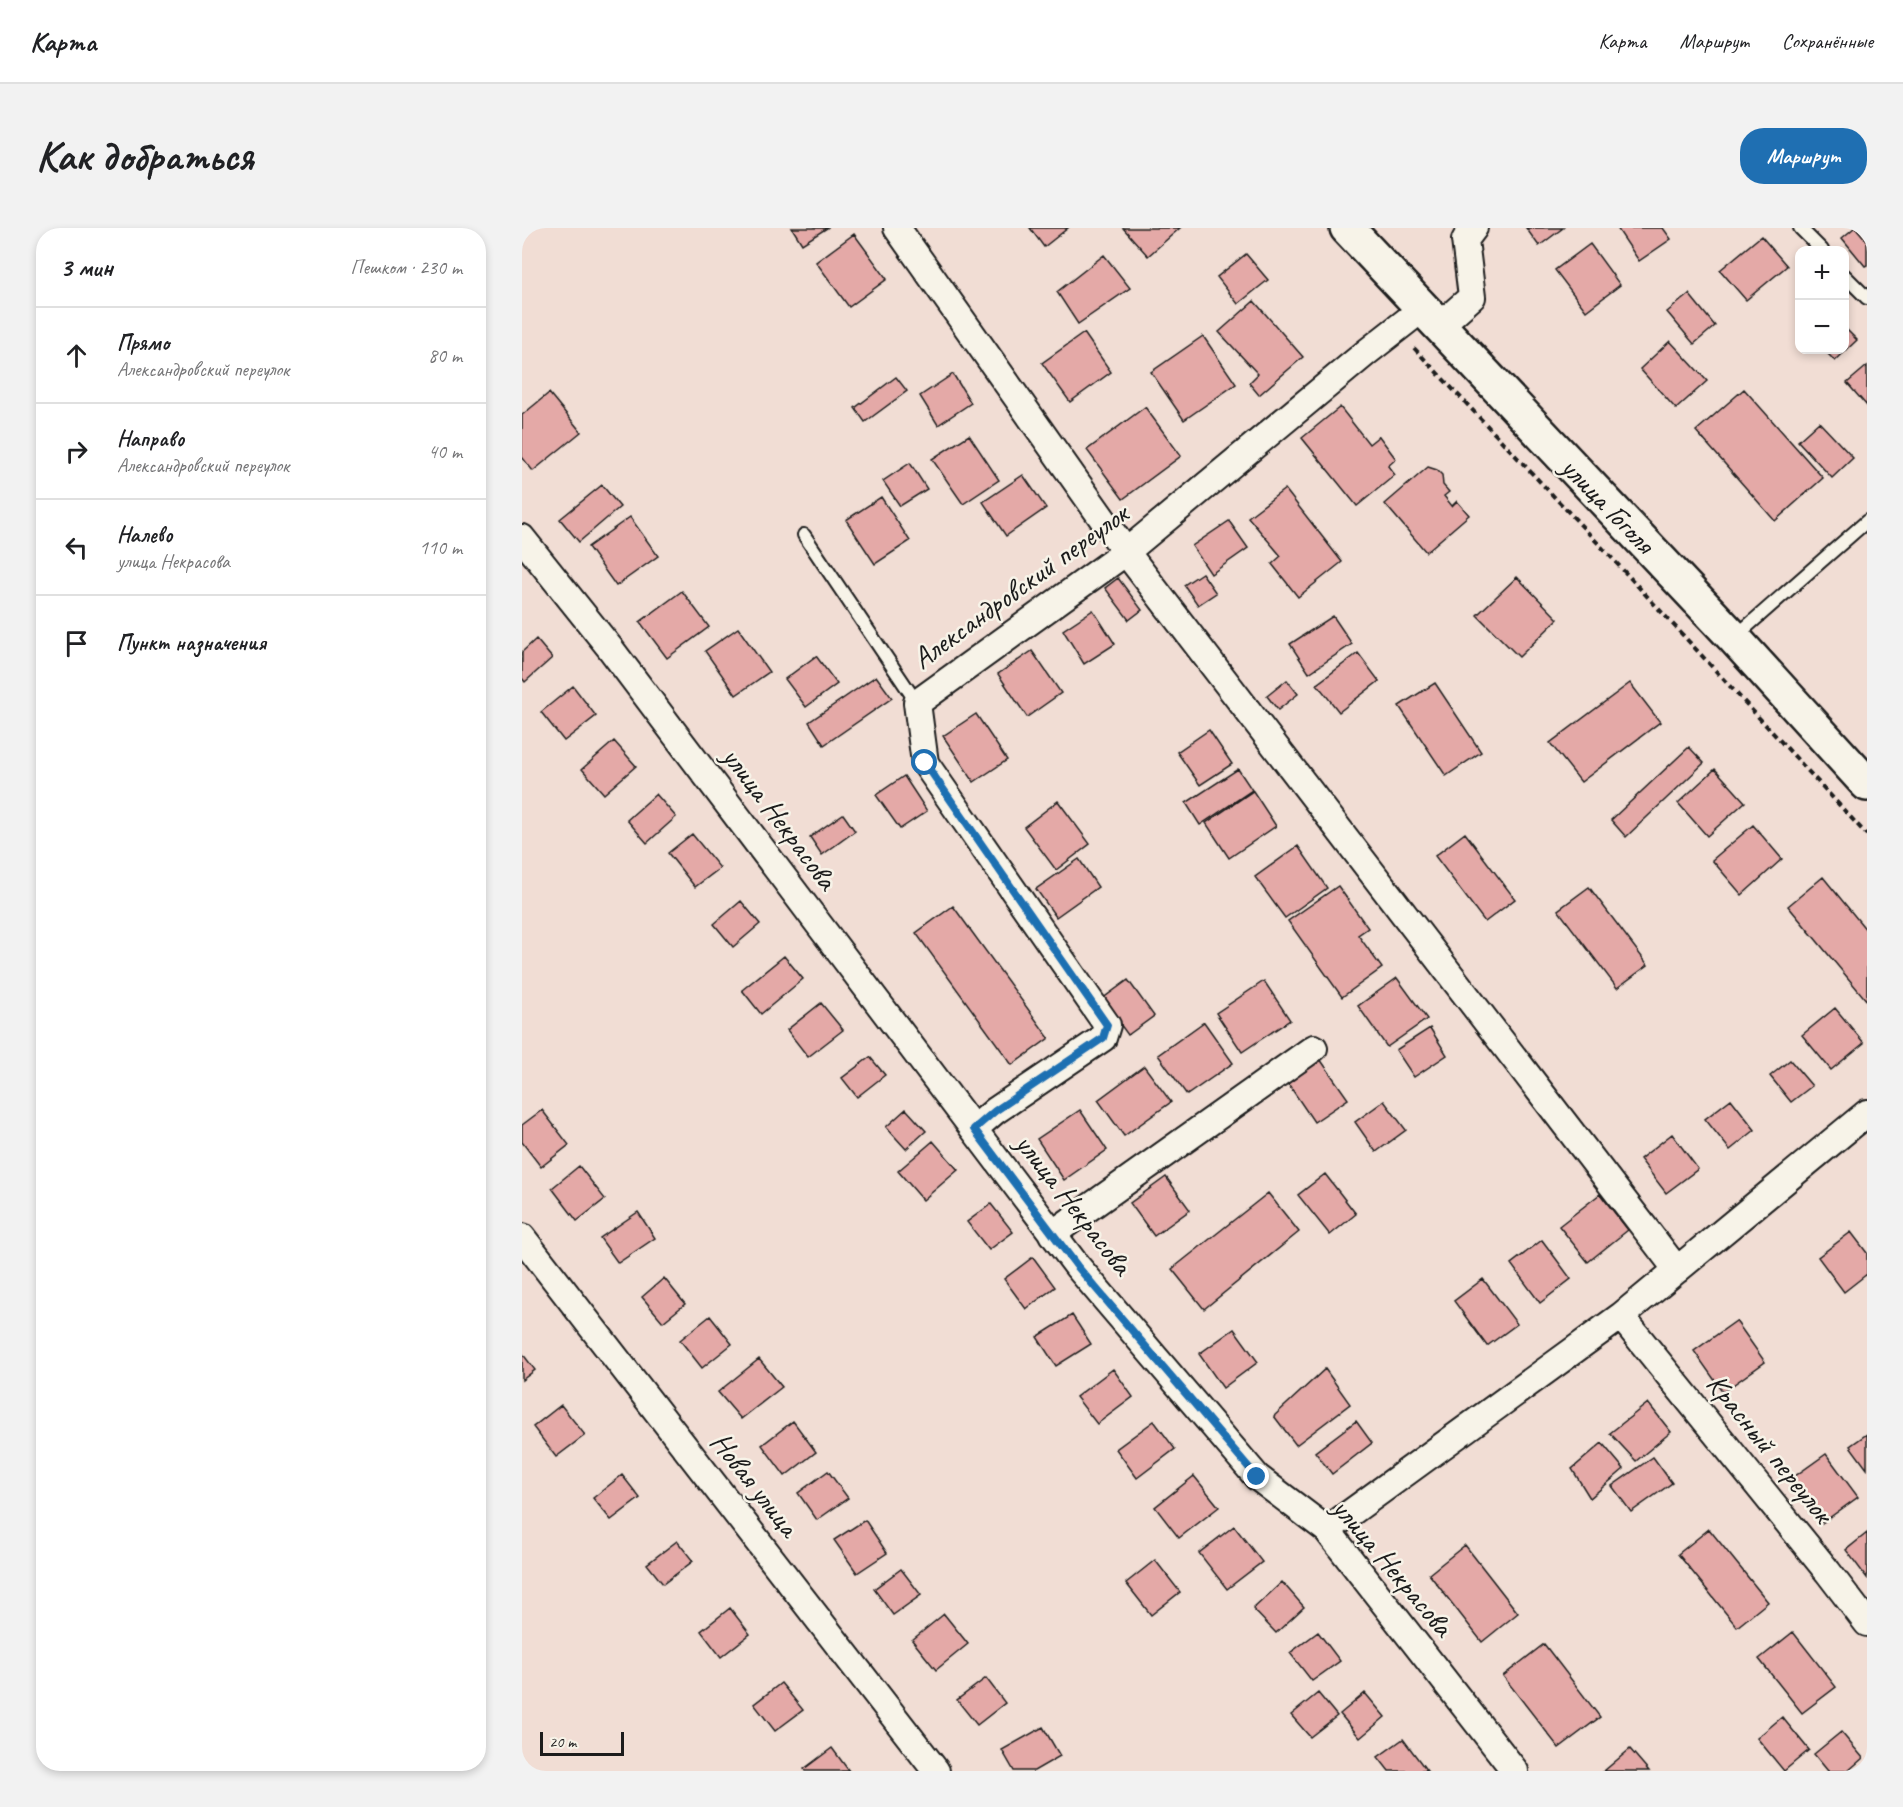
<!DOCTYPE html>
<html lang="ru">
<head>
<meta charset="utf-8">
<style>
	body { margin:0; font-family:Caveat,sans-serif; background:#f2f2f2; color:#202124 }
	.controls { position:absolute; right:18px; top:18px; display:grid; overflow:hidden; border-radius:12px; box-shadow:0 3px 9px #0003 }
	.controls button { width:54px; height:54px; display:grid; place-items:center; padding:0; border:0; border-bottom:2px solid #e0e0e0; background:#fff; color:#202124; font:30px sans-serif }
	.scale { position:absolute; left:18px; bottom:15px; width:84px; box-sizing:border-box; padding-left:6px; border:3px solid #1c1c1c; border-top:0; font-size:16px; line-height:21px; white-space:nowrap; color:#1c1c1c; -webkit-text-stroke:4px #f7f3e8; paint-order:stroke }
	.stop { position:absolute; width:18px; height:18px; margin:-14px; border:4px solid #1f6fb2; border-radius:50%; background:#fff }
	.stop.end { background:#1f6fb2; border-color:#fff; box-shadow:0 2px 6px #0008 }
	.list { margin:0; padding:0; list-style:none }
	h2 { display:flex; justify-content:space-between; align-items:center; height:78px; margin:0; padding:0 24px; font-size:26px }
	h2 small { font-size:20px; font-weight:400; color:#757577 }
	.list li { display:grid; grid-template-columns:39px 1fr auto; gap:18px; align-items:center; box-sizing:border-box; height:96px; padding:0 24px; border-top:2px solid #e0e0e0 }
	.list b { display:block; font-size:22px; white-space:nowrap }
	.list p { margin:0; font-size:20px; white-space:nowrap; color:#757577 }
	.list em { font-size:20px; font-style:normal; color:#757577 }
	.icon { flex:none; width:33px; height:33px; fill:none; stroke:currentColor; stroke-width:2; stroke-linecap:round; stroke-linejoin:round }
	.map { position:relative; flex:none; width:1345px; height:1543px; overflow:hidden; border-radius:24px }
	header { display:flex; align-items:center; gap:36px; box-sizing:border-box; height:84px; padding:0 30px; background:#fff; border-bottom:2px solid #e0e0e0 }
	header strong { font-size:28px }
	nav { display:flex; gap:33px; margin-inline-start:auto; font-size:21px }
	.intro { display:flex; align-items:center; justify-content:space-between; box-sizing:border-box; height:144px; padding:0 36px }
	h1 { margin:0; font-size:42px }
	.button { padding:15px 27px; border-radius:24px; background:#1f6fb2; color:#fff; font-size:21px; font-weight:700 }
	main { display:flex; gap:36px; padding:0 36px }
	aside { flex:1; background:#fff; border-radius:24px; box-shadow:0 3px 9px #0003 }
	.map>svg:first-child { display:block }
	.building { fill:#e4a9a7; stroke:#1c1c1c; stroke-width:1.5 }
	.lines { fill:none; stroke-linecap:round; stroke-linejoin:round }
	.service-casing { stroke:#1c1c1c; stroke-width:16 }
	.minor-casing { stroke:#1c1c1c; stroke-width:30 }
	.secondary-casing { stroke:#1c1c1c; stroke-width:38 }
	.path { stroke:#1c1c1c; stroke-width:4; stroke-dasharray:6 4.5; stroke-linecap:butt }
	.service { stroke:#f7f3e8; stroke-width:12 }
	.minor { stroke:#f7f3e8; stroke-width:26 }
	.secondary { stroke:#f7f3e8; stroke-width:33 }
	.route { stroke:#1f6fb2; stroke-width:8 }
	.labels { text-anchor:middle; stroke-width:5; stroke-linejoin:round; paint-order:stroke }
	.street-label { font-size:30px; fill:#1c1c1c; stroke:#f7f3e8 }
</style>
</head>
<body>
<header>
<strong>Карта</strong>
<nav><a>Карта</a><a>Маршрут</a><a>Сохранённые</a></nav>
</header>
<div class="intro"><h1>Как добраться</h1><a class="button">Маршрут</a></div>
<main>
<aside>
<h2>3 мин<small>Пешком · 230 m</small></h2>
<ul class="list">
<li><svg class="icon" aria-label="ahead" viewBox="0 0 24 24"><path d="M12 20V5M6 11l6-6 6 6"/></svg><div><b>Прямо</b><p>Александровский переулок</p></div><em>80 m</em></li>
<li><svg class="icon" aria-label="right" viewBox="0 0 24 24"><path d="M7 20v-9h11M14 6l5 5-5 5"/></svg><div><b>Направо</b><p>Александровский переулок</p></div><em>40 m</em></li>
<li><svg class="icon" aria-label="left" viewBox="0 0 24 24"><path d="M17 20v-9H6M10 6l-5 5 5 5"/></svg><div><b>Налево</b><p>улица Некрасова</p></div><em>110 m</em></li>
<li><svg class="icon" aria-label="arrive" viewBox="0 0 24 24"><path d="M6 21V4h12l-3 4 3 4H6"/></svg><div><b>Пункт назначения</b></div></li>
</ul>
</aside>
<div class="map">
<svg width="1345" height="1543" viewBox="0 0 1345 1543">
	<rect width="100%" height="100%" fill="#f1ddd4"/>
	<filter id="ink" filterUnits="userSpaceOnUse"><feTurbulence type="fractalNoise" baseFrequency=".0167" numOctaves="2"/><feDisplacementMap in="SourceGraphic" scale="12" xChannelSelector="R" yChannelSelector="G"/><feConvolveMatrix kernelMatrix="1 2 1 2 8 2 1 2 1" color-interpolation-filters="sRGB"/></filter>
	<g filter="url(#ink)">
		<!-- building -->
		<path class="building" d="M270 0H305L280 16Z
			M508 0H546L522 19Z
			M601 0H658L626 28Z
			M1004 0H1041L1017 18Z
			M1095 0H1141L1149 11 1117 33Z
			M1332 0H1334L1345 13V37L1343 38 1320 10Z
			M332 6 365 51 327 79 294 34Z
			M1239 8 1265 38 1224 72 1198 42Z
			M1068 16 1098 57 1064 83 1033 42Z
			M724 26 746 52 716 76 695 49Z
			M582 27 608 60 556 96 535 64Z
			M1167 66 1193 98 1172 116 1145 84Z
			M732 73 781 129 737 167 727 155 736 146 697 104Z
			M1322 99 1335 112 1313 133 1302 122H1322Z
			M562 105 589 144 548 174 520 135Z
			M681 108 714 156 662 192 629 144Z
			M1148 113 1185 153 1154 181 1118 141Z
			M1345 138V178L1325 155Z
			M431 146 449 175 416 197 398 168Z
			M374 149 385 163 343 194 333 180Z
			M1222 161 1301 250 1253 293 1174 203Z
			M27 165 59 204 11 243 0 229V187Z
			M623 179 659 228 601 271 565 222Z
			M818 179 847 216 857 208 874 231 866 238 873 247 835 278 780 210Z
			M1297 194 1331 230 1310 250 1276 213Z
			M447 207 477 252 441 276 410 231Z
			M388 235 405 261 378 278 361 253Z
			M906 239 915 242 920 247 921 257 927 264 922 268 930 278 935 273 947 287 904 324 863 276Z
			M501 247 524 280 484 308 461 274Z
			M80 257 98 279 57 314 38 291Z
			M763 261 820 334 776 369 750 336 759 328 726 289Z
			M359 269 388 313 353 336 324 292Z
			M108 289 136 328 94 358 66 319Z
			M707 293 726 320 689 346 670 318Z
			M680 345 694 365 676 377 662 357Z
			M995 349 1036 391 997 429 955 387Z
			M596 350 620 382 607 392 583 360Z
			M160 363 187 399 145 430 118 394Z
			M571 382 593 416 562 436 541 402Z
			M811 388 830 416 787 445 768 416Z
			M216 400 247 444 214 467 183 423Z
			M14 411 30 430 3 454 0 450V424Z
			M510 423 539 465 505 489 476 446Z
			M836 425 857 453 817 484 795 456Z
			M294 428 315 456 284 479 263 451Z
			M354 448 370 470 302 517 287 494Z
			M765 452 776 466 756 482 745 468Z
			M913 455 959 524 924 548 877 478Z
			M1108 455 1138 494 1059 554 1028 515Z
			M51 458 74 488 42 513 19 484Z
			M454 486 485 532 452 554 421 508Z
			M687 502 710 536 678 557 655 524Z
			M92 513 114 538 82 566 60 541Z
			M1167 519 1182 535 1104 609 1089 592Z
			M716 541 730 562 678 597 664 575Z
			M1193 541 1223 574 1185 608 1156 575Z
			M382 548 405 583 378 601 354 567Z
			M731 563 754 598 707 630 684 595Z
			M134 566 154 589 125 615 105 592Z
			M536 573 568 616 534 642 502 599Z
			M321 586 333 603 300 627 288 609Z
			M1231 597 1260 631 1220 667 1190 632Z
			M943 605 993 671 963 694 913 628Z
			M170 606 198 640 173 659 146 625Z
			M776 618 805 660 763 690 733 649Z
			M557 631 576 659 534 689 514 661Z
			M1301 649 1345 703V773L1266 678Z
			M816 658 846 700 836 707 860 740 820 769 766 693Z
			M1067 659 1126 737 1095 760 1036 682Z
			M219 673 238 696 211 719 192 696Z
			M431 678 527 810 490 837 394 705Z
			M262 728 281 751 239 786 220 762Z
			M875 750 905 791 865 819 836 778Z
			M606 752 632 788 606 807 580 771Z
			M742 753 768 792 720 824 694 785Z
			M299 775 321 802 286 829 265 802Z
			M1313 780 1342 815 1309 842 1280 807Z
			M682 794 711 835 665 867 636 827Z
			M908 800 925 827 892 849 874 822Z
			M348 829 363 847 335 869 320 850Z
			M798 831 826 871 792 894 765 854Z
			M1268 832 1290 858 1269 874 1248 848Z
			M622 838 649 874 602 908 576 872Z
			M1209 871 1233 902 1208 922 1183 891Z
			M862 873 884 902 854 924 833 894Z
			M384 881 404 903 384 921 364 899Z
			M20 882 47 917 19 939 0 914V897Z
			M558 882 585 922 542 952 515 911Z
			M1150 906 1176 941 1144 965 1118 931Z
			M411 913 436 942 401 972 376 943Z
			M57 938 83 971 55 993 30 960Z
			M803 946 834 986 808 1007 776 967Z
			M644 949 668 982 632 1008 608 975Z
			M746 965 777 1004 682 1081 650 1041Z
			M1078 966 1106 1002 1066 1034 1037 998Z
			M469 976 491 1004 467 1022 445 994Z
			M116 984 133 1010 96 1035 78 1010Z
			M1329 1004 1345 1025V1046L1322 1064 1296 1029Z
			M1020 1012 1049 1051 1018 1075 989 1036Z
			M511 1029 533 1059 504 1081 482 1051Z
			M142 1050 163 1076 141 1094 120 1069Z
			M961 1051 995 1096 965 1118 932 1073Z
			M550 1087 569 1116 534 1138 515 1109Z
			M188 1088 210 1116 180 1140 158 1112Z
			M1214 1093 1243 1134 1201 1164 1172 1123Z
			M712 1101 736 1134 701 1160 677 1126Z
			M0 1125 13 1142 0 1152Z
			M237 1131 260 1159 219 1191 196 1164Z
			M591 1141 611 1169 575 1196 554 1169Z
			M803 1141 828 1176 774 1217 752 1188Z
			M1126 1175 1149 1204 1114 1233 1088 1205Z
			M39 1177 63 1207 34 1229 11 1199Z
			M271 1193 294 1224 263 1248 240 1217Z
			M632 1193 653 1221 615 1250 594 1221Z
			M834 1193 850 1215 810 1246 793 1224Z
			M1345 1206V1241L1328 1218Z
			M1080 1215 1102 1241 1068 1270 1050 1241Z
			M1304 1226 1336 1269 1300 1295 1269 1251Z
			M1131 1229 1150 1255 1109 1284 1090 1258Z
			M306 1243 326 1270 295 1292 276 1265Z
			M100 1247 118 1270 89 1292 71 1270Z
			M672 1248 697 1279 657 1310 633 1279Z
			M343 1292 365 1325 335 1345 312 1312Z
			M712 1298 740 1334 705 1361 677 1325Z
			M1187 1301 1246 1374 1215 1399 1156 1326Z
			M1345 1305V1350L1324 1322Z
			M155 1313 171 1333 141 1356 125 1336Z
			M943 1317 996 1385 960 1414 907 1346Z
			M633 1332 658 1364 629 1387 604 1355Z
			M379 1341 399 1367 371 1387 352 1361Z
			M760 1354 782 1379 754 1405 731 1381Z
			M208 1380 228 1406 199 1429 179 1403Z
			M422 1386 446 1416 414 1442 390 1412Z
			M796 1404 818 1433 790 1453 768 1425Z
			M1271 1404 1314 1459 1280 1485 1237 1431Z
			M1022 1416 1078 1489 1037 1520 981 1448Z
			M464 1450 483 1475 455 1497 435 1472Z
			M259 1455 281 1482 253 1503 232 1476Z
			M796 1465 815 1488 788 1509 769 1487Z
			M843 1465 863 1489 838 1510 818 1486Z
			M1260 1489 1287 1522 1262 1543 1235 1510Z
			M521 1499 538 1528 512 1543H492L480 1522Z
			M1319 1504 1341 1530 1326 1543H1306L1292 1526Z
			M881 1511 905 1543H867L856 1529Z
			M310 1520 327 1543H283L282 1541Z
			M1108 1521 1127 1543H1082Z"/>
		<g class="lines">
			<!-- service casing -->
			<g class="service-casing">
				<path id="service" d="M1278 0 1300 22
					M1322 47 1345 70
					M282 307 395 475
					M1213 409 1345 293"/>
			</g>
			<!-- minor casing -->
			<g class="minor-casing">
				<path id="minor" d="M375 0 604 324 1155 1042
					M916 99 950 69 943 12 952 0
					M0 310 88 420 555 1038 735 1249 805 1302 993 1543
					M452 901 473 883 581 810 585 797 403 535 395 475 604 324 845 124 900 81
					M530 1006 792 820
					M0 1009 414 1543
					M1099 1088 1306 1344 1345 1395
					M805 1302 1099 1088 1345 885"/>
			</g>
			<!-- secondary casing -->
			<g class="secondary-casing">
				<path id="secondary" d="M825 0 1212 410 1345 556"/>
			</g>
			<!-- path -->
			<path class="path" d="M892 120 1088 328 1345 607"/>
			<!-- service -->
			<use href="#service" class="service"/>
			<!-- minor -->
			<use href="#minor" class="minor"/>
			<!-- secondary -->
			<use href="#secondary" class="secondary"/>
		</g>
	</g>
	<g class="lines" filter="url(#ink)">
		<!-- route -->
		<path class="route" d="M403 535 585 797 581 810 473 883 452 901 555 1038 735 1249"/>
	</g>
	<g class="labels">
		<!-- street labels -->
		<g class="street-label">
			<text transform="translate(1086 277) rotate(46)" y="10">улица Гоголя</text>
			<text transform="translate(498 358) rotate(-36)" y="10">Александровский переулок</text>
			<text transform="translate(258 590) rotate(53)" y="10">улица Некрасова</text>
			<text transform="translate(552 976) rotate(52)" y="10">улица Некрасова</text>
			<text transform="translate(1248 1220) rotate(51)" y="10">Красный переулок</text>
			<text transform="translate(233 1256) rotate(52)" y="10">Новая улица</text>
			<text transform="translate(871 1339) rotate(50)" y="10">улица Некрасова</text>
		</g>
	</g>
</svg>
<div class="controls">
<button>+</button>
<button>−</button>
</div>
<div class="scale">20 m</div>
<div class="stop" style="left:403px;top:535px"></div>
<div class="stop end" style="left:735px;top:1249px"></div>
</div>
</main>
</body>
</html>
